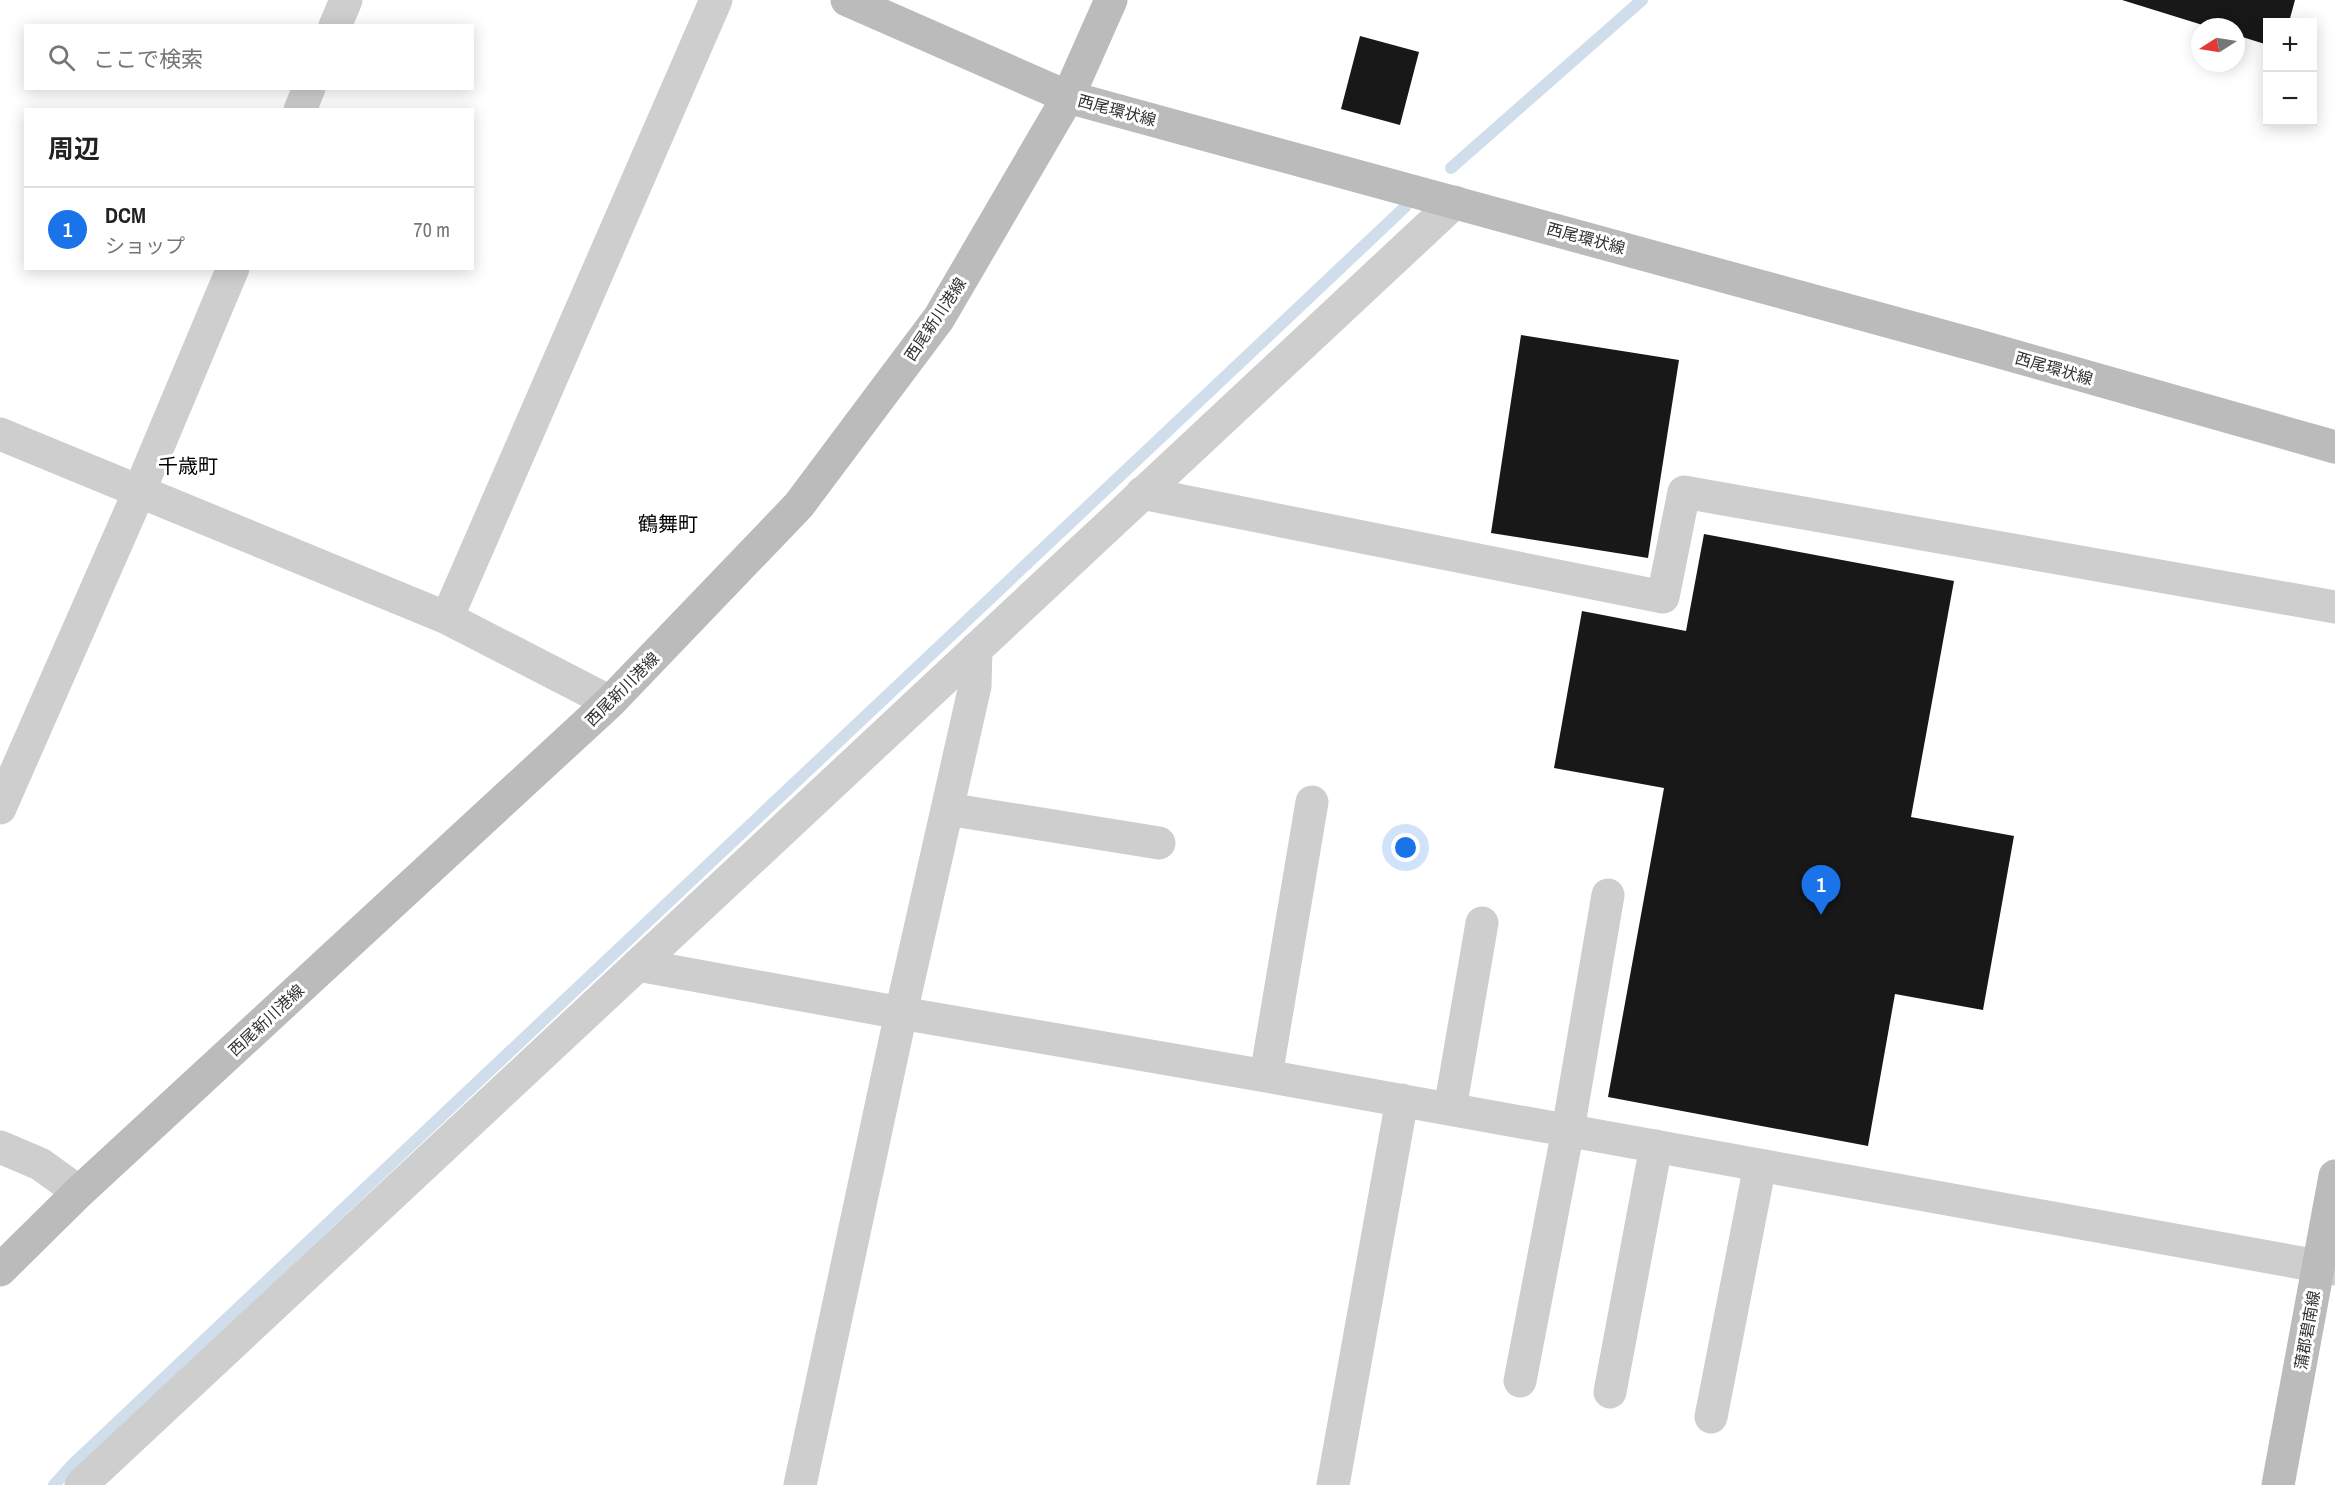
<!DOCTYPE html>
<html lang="ja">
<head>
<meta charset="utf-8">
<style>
	body { margin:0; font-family:"Archivo Narrow","Noto Sans JP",sans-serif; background:#f6f6f6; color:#222 }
	.controls { position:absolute; right:18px; top:18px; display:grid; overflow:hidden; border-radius:0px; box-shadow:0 3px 15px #0003 }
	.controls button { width:54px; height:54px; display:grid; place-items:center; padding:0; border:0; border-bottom:2px solid #e0e0e0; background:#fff; color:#222; font:30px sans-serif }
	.compass { position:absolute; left:2191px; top:18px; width:54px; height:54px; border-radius:50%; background:#fff; box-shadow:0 3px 15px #0003; rotate:258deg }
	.you { position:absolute; left:1406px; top:848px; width:21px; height:21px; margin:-15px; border:4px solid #fff; border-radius:50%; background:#1a73e8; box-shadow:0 0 0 9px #1a73e833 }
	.badge { display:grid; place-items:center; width:39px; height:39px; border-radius:50%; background:#1a73e8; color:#fff; font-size:20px; font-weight:700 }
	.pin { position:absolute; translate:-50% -50px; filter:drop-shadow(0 2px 3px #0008) }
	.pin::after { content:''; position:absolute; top:32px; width:21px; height:18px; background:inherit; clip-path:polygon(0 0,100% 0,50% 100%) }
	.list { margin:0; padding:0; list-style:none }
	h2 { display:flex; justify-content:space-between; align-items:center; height:78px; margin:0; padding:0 24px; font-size:26px }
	h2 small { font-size:20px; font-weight:400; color:#767676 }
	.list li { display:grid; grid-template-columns:39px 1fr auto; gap:18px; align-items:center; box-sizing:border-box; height:84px; padding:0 24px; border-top:2px solid #e0e0e0 }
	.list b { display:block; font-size:22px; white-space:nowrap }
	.list p { margin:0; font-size:20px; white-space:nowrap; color:#767676 }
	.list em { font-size:20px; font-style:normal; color:#767676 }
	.icon { flex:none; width:33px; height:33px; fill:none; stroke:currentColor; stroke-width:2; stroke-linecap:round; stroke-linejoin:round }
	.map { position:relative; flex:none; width:2335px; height:1485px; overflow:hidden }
	.search { position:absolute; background:#fff; box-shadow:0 3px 15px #0003; left:24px; top:24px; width:450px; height:66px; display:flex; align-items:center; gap:15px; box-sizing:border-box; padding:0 21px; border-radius:0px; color:#767676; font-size:22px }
	.panel { position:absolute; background:#fff; box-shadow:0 3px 15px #0003; left:24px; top:108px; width:450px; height:162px; border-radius:0px }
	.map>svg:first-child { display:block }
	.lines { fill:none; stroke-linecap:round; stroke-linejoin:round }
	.stream { stroke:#d0ddea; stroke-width:12 }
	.building { fill:#181818 }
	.minor { stroke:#cecece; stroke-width:33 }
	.tertiary { stroke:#cecece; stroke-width:33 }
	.secondary { stroke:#bbb; stroke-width:33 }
	.labels { text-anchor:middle; stroke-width:6; stroke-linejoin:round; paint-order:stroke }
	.street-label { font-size:16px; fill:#313131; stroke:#fff }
	.quarter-label { font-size:20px; fill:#000; stroke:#fff }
</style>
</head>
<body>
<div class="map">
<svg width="2335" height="1485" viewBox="0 0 2335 1485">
	<rect width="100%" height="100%" fill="#fff"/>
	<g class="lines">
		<!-- stream -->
		<path class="stream" d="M1451 168 1642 0
			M54 1485 73 1464 1405 207"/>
	</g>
	<!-- building -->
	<path class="building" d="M2122 0H2295L2289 22H2268V45L2236 35V27H2209Z
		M1360 36 1419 52 1400 125 1341 109Z
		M1521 335 1679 360 1648 558 1491 533Z
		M1704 534 1954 581 1911 817 2014 836 1983 1010 1895 994 1868 1146 1608 1097 1664 788 1554 768 1582 611 1686 631Z"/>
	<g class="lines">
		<!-- minor -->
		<path class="minor" d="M335 26 346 0
			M300 110 309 88
			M0 434 447 618 610 702
			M1142 493 1663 597 1684 492 2335 607
			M447 618 716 0
			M0 808 139 492 233 268
			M947 809 1159 843
			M638 965 901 1013 1266 1076 2335 1269
			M1266 1076 1312 802
			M1450 1109 1482 923
			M0 1147 40 1164 79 1192
			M1520 1381 1568 1130 1608 895
			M1610 1392 1656 1146
			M1711 1417 1760 1165
			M800 1485 901 1013 975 686 976 649
			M1333 1485 1402 1100"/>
		<!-- tertiary -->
		<path class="tertiary" d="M81 1485 1455 202"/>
		<!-- secondary -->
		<path class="secondary" d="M847 0 1068 97 1975 345 2335 447
			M0 1270 79 1192 610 702 799 505 939 318 1068 97 1111 0
			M2278 1485 2335 1176"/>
	</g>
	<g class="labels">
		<!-- street labels -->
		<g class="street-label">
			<text transform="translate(1117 110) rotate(15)" y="6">西尾環状線</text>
			<text transform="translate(1586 238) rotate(15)" y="6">西尾環状線</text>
			<text transform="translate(935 319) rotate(-56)" y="6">西尾新川港線</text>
			<text transform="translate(2054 368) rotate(16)" y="6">西尾環状線</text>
			<text transform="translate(622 689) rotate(-45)" y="6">西尾新川港線</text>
			<text transform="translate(266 1020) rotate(-43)" y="6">西尾新川港線</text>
			<text transform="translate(2307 1330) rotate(-80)" y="6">蒲郡碧南線</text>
		</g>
		<!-- quarter labels -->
		<g class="quarter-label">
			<text x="188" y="473">千歳町</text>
			<text x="668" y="531">鶴舞町</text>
		</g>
	</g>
</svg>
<div class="controls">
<button>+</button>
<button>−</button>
</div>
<svg class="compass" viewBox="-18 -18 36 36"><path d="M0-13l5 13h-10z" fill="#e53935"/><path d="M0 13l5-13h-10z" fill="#767676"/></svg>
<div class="you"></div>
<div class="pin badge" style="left:1821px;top:915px">1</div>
<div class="search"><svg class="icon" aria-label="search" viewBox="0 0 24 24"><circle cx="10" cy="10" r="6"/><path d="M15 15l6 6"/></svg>ここで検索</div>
<section class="panel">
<h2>周辺<small></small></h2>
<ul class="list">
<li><span class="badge">1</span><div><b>DCM</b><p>ショップ</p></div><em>70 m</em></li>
</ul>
</section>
</div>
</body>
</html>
